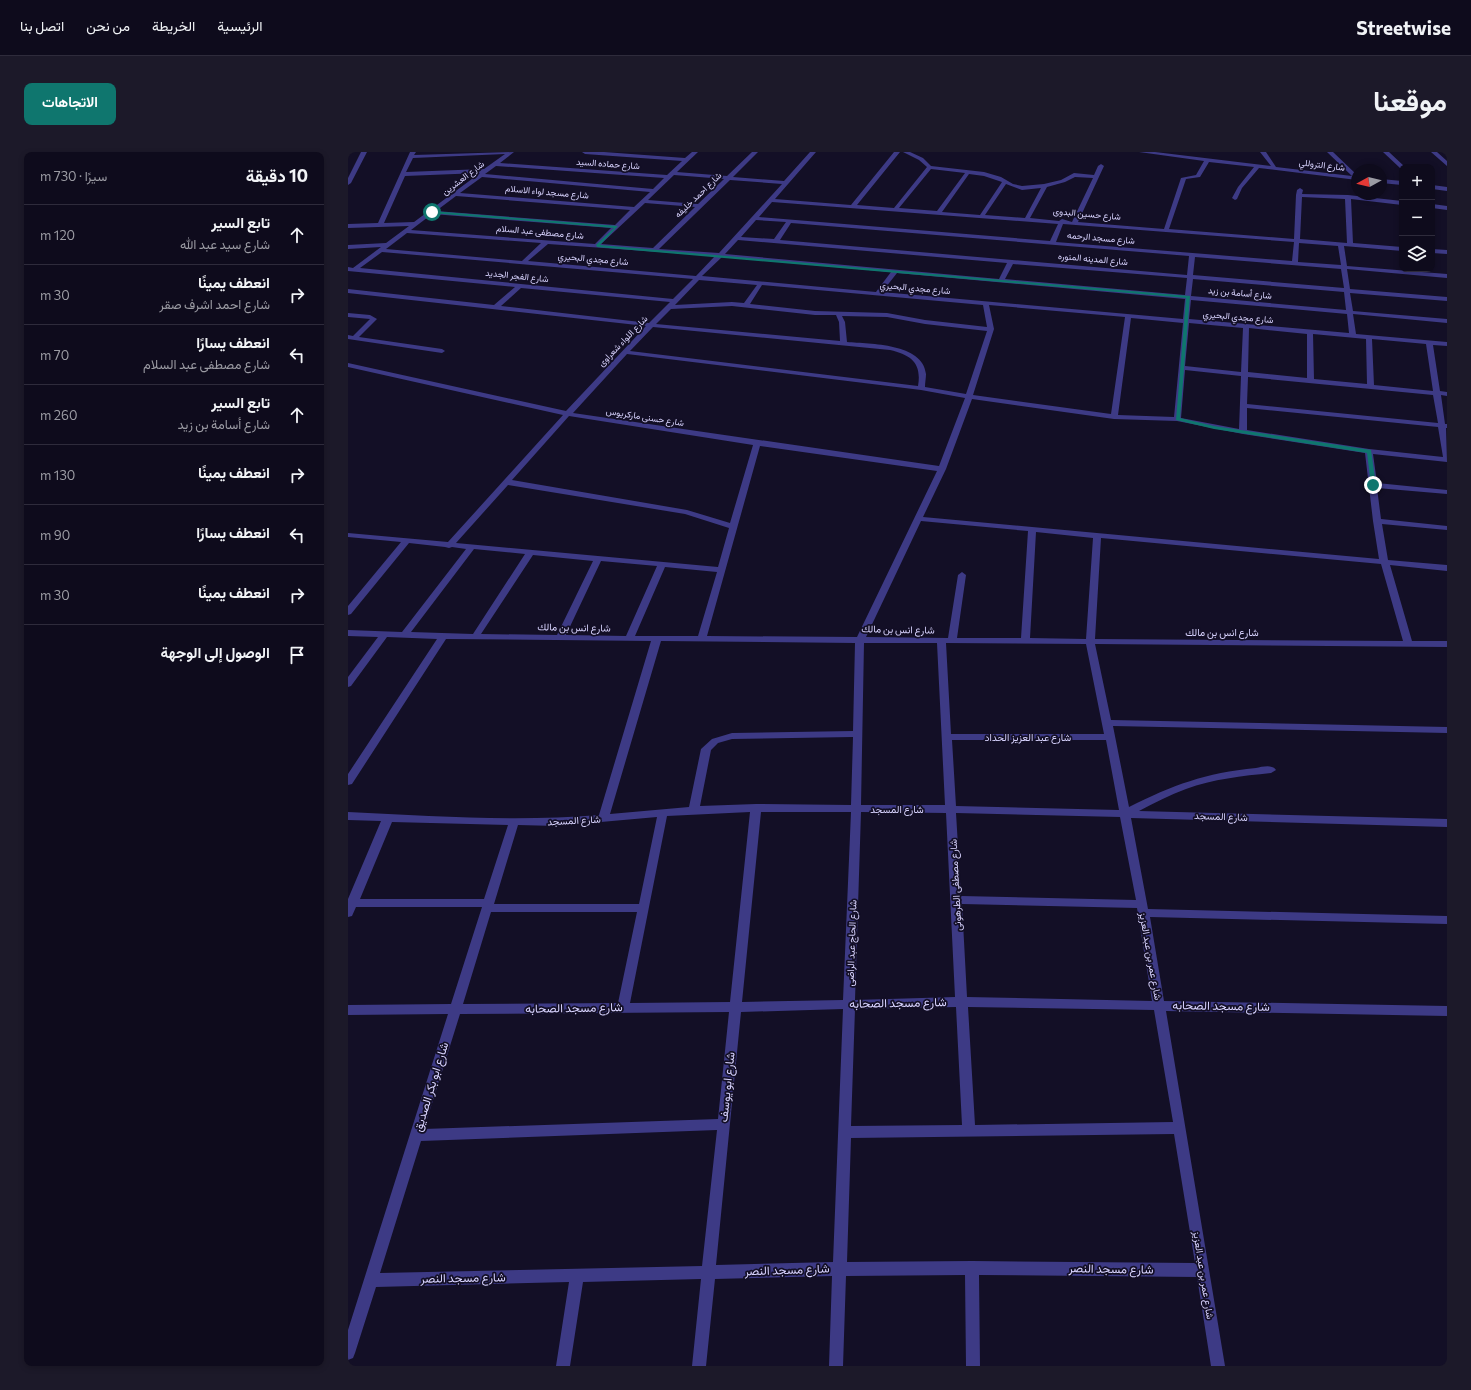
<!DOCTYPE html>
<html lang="ar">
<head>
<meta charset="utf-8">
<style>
	body { margin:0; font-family:Commissioner,Vazirmatn,sans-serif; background:#1c1929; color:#f1f3f6; direction:rtl }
	.controls { position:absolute; right:12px; top:12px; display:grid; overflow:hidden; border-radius:8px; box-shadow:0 2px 6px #0003 }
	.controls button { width:36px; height:36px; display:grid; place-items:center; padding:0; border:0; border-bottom:1px solid #2e2b3b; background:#0e0b1c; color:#f1f3f6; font:20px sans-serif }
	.compass { position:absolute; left:1003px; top:12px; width:36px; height:36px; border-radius:50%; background:#0e0b1c; box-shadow:0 2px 6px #0003; rotate:262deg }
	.stop { position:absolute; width:12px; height:12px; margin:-9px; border:3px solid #0f766e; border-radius:50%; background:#fff }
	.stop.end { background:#0f766e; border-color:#fff; box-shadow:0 1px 4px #0008 }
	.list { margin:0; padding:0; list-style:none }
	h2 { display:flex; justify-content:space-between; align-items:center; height:52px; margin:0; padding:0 16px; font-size:17px }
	h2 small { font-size:13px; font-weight:400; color:#9b9ba3 }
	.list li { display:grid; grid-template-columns:26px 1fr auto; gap:12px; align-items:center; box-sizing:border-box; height:60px; padding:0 16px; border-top:1px solid #2e2b3b }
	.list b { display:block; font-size:15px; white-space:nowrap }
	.list p { margin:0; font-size:13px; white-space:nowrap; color:#9b9ba3 }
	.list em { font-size:13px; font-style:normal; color:#9b9ba3 }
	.icon { flex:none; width:22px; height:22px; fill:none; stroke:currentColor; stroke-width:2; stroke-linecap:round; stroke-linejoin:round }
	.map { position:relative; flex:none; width:1099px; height:1214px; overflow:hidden; direction:ltr; border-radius:8px }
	header { display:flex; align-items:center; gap:24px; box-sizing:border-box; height:56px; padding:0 20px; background:#0e0b1c; border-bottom:1px solid #2e2b3b }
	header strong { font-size:19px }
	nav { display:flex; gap:22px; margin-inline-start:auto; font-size:14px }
	.intro { display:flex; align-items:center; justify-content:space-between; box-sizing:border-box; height:96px; padding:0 24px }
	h1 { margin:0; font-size:28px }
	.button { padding:10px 18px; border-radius:8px; background:#0f766e; color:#fff; font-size:14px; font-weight:700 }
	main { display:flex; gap:24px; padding:0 24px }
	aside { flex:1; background:#0e0b1c; border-radius:8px; box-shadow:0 2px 6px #0003 }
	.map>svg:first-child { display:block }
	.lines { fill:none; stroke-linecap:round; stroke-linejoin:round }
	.minor { fill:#3d3a85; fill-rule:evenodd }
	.route { fill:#0f766e }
	.labels { text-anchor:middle; stroke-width:3.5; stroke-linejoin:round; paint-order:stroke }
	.far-street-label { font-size:9px; fill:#d9d4ff; stroke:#130f26 }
	.street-label { font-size:10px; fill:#d9d4ff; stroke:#130f26 }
	.near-street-label { font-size:12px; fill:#d9d4ff; stroke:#130f26 }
</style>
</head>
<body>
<header>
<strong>Streetwise</strong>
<nav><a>الرئيسية</a><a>الخريطة</a><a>من نحن</a><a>اتصل بنا</a></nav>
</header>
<div class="intro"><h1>موقعنا</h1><a class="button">الاتجاهات</a></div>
<main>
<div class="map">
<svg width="1099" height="1214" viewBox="0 0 1099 1214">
	<rect width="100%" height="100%" fill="#130f26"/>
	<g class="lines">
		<!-- minor -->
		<path class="minor" d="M13 0H19L3 31 0 33V26Z
			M62 0H68L66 3 166 0 152 11 319 23 334 9 237 2 234 0H256L337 6 344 0H350L329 20 379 24 404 0H410L385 25 436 29 462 0H468L427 47 503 53 546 0H552L509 53 546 56 579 15 571 8 555 0H562L575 6 583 14 636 20 653 25 665 32 674 34 696 32 713 28 726 21 746 23 750 14 753 12 756 14 730 70 816 77 833 26 848 23 856 9 791 0H807L923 14 912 0H918L928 15 1004 24 979 0H985L1009 23V28L911 16 894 36 889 47 887 48 884 46 890 35 906 15 861 10 852 25 838 27 821 77 946 87 948 43 949 38 952 36 955 38 954 42 1000 43 1054 49V53L1003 47 1005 91 1054 95V99L996 94 999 114 1099 122V126L999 117 1002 137 1099 145V149L1002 141 1005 159 1099 167V171L1005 162 1008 182 1099 190V194L1085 193 1092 239 1099 240V244L1093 243 1097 272H1099V276H1098L1099 310 1025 302 1029 331 1099 338V342L1029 336 1033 367 1099 374V378L1034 372 1040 408 1099 413V419L1042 413 1064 489H1099V495L747 492 763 568 1099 575V581L765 574 781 655C825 633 857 621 908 616 914 615 924 612 928 618L923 621C894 624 865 627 838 637 822 643 806 651 791 659L1099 667V675L783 666 800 757 1099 764V772L802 765 816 849 1099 854V864L818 859 877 1214H863L849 1125 631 1123 632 1214H618L617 1123 498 1124 495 1214H481L484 1124 367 1127 358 1214H344L353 1127 235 1130 222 1214H208L221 1130 28 1135 7 1201 5 1206 0 1208V1178L100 862 0 863V853L103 852 134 755H8L4 764 0 765V747L33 669 0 668V660C83 664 168 670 251 663L303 489 98 487 4 632 0 633V622L89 487 39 485 3 534 0 535V525L30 485 0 484V478L54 480 118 397 104 395 101 396 97 395 61 391 3 462 0 463V454L53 390 0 385V381L100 390 215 263 0 215V211L218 259 298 174 0 141V137L146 153 167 135 0 119V115L5 116 33 95 0 97V93L38 91 61 74 0 76V72L30 71ZM157 2 136 17 58 20 65 6ZM148 14 316 26 305 37 137 22ZM583 17 617 21 589 59 551 56ZM132 21 66 70 36 71 57 24ZM621 22 636 24 654 30 632 63 594 60ZM326 23 376 27 350 52 300 48ZM134 25 302 40 286 55 112 41ZM727 25 745 26 724 70 714 67 711 69 682 66 699 35 717 30ZM382 28 434 32 371 101 311 97ZM658 32 674 38 693 36 677 66 637 63ZM108 44 282 58 267 73 88 59ZM954 45 997 47 999 91 952 87ZM424 50 710 72 702 89 411 65ZM297 51 347 55 305 96 253 92ZM84 62 263 76 247 92 63 78ZM408 68 438 70 426 87 393 85ZM443 71 841 104 839 123 432 88ZM715 72 946 90 944 109 708 90ZM59 81 193 91 174 109 38 97ZM390 88 659 111 651 127 377 102ZM951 91 990 94 993 113 950 110ZM200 92 367 104 348 124 180 109ZM34 100 345 127 325 147 12 116ZM374 105 543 120 528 140 354 124ZM847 105 993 117 996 136 845 123ZM665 112 839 126 837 143 657 127ZM549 121 837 147 835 167 534 140ZM845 127 996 140 998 158 843 144ZM351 128 409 133 396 151 384 150 327 153ZM414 133 635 153 639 175 577 168 539 161 467 159 402 152ZM173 136 322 150 301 171 153 154ZM843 148 999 162 1001 181 841 167ZM641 153 777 165 763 262 625 243 646 177ZM384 154 467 163H488L491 170 492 189 308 172 323 157ZM494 164 539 165 577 172 639 179 618 242 577 235C577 230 578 226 578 222 575 191 522 192 499 190L497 170ZM783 166 835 171 826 265 770 263ZM841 171 895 176 893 220 837 214ZM305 175 542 198C563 203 574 211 570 234L282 199ZM901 176 959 182V226L900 220ZM965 182 1018 187 1019 232 966 227ZM1024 187 1078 192 1085 239 1026 233ZM279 202 573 238 617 246 591 314 225 261ZM837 218 893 224 891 277 833 266ZM900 225 1085 243 1090 271 899 252ZM624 247 766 267 829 269 895 282 1017 301 1025 369 1031 407 575 365 598 317ZM899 256 1090 275 1095 305 1021 297 899 278ZM221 264 405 293 382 371 339 358 164 328ZM412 294 589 319 509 485 359 484ZM160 333 337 362 381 376 370 415 108 391ZM573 369 680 379 673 486H609L618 423 614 420 610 423 600 486 518 485ZM688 380 745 386 738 487 682 486ZM753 386 1033 412 1055 489 747 487ZM126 397 177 402 125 482 63 480ZM185 403 245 409 209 483 133 482ZM253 409 309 414 278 484 218 483ZM317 415 369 420 350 484H287ZM313 489 507 491 505 579 384 581 364 587 353 597 341 655 262 662ZM516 491H589L597 653H513ZM598 491 738 492 756 582H603ZM505 585 503 653 408 652 352 654 363 598 370 591 384 587ZM604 588H758L771 658 608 654ZM402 660 382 850 282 851 319 664ZM413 660H503L495 848 394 850ZM513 660 598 661 607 845 507 848ZM608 661 772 665 788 748 613 744ZM309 665 291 752H146L170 673 208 674ZM44 670 160 673 136 747H12ZM614 752 789 756 804 849 619 845ZM143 760H289L270 851 115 852ZM608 855 614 973 503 974 507 857ZM620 855 806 858 825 970 627 973ZM495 857 485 1110 368 1113 393 860ZM381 860 370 967 76 977 112 862ZM369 978 354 1114 32 1121 73 989ZM826 982 847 1111 624 1109 499 1110 503 986Z
			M1035 0H1041L1057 15 1052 16Z
			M1083 0H1089L1099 9V14Z
			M1033 27 1054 29V33L1033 31Z
			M1084 33 1099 35V39L1084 37Z
			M1084 52 1099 54V58L1084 56Z
			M1084 97 1099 98V102L1084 101Z
			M0 161 22 163 29 167 11 185 94 197 97 199 94 201 0 187V183L5 184 22 167 0 165Z"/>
	</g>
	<!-- route -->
	<path class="route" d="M84 59 270 74 252 93 842 144 832 266 866 274 1023 298 1028 333 1025 334 1023 333 1019 301 866 277 828 268 838 146 249 95 248 93 266 76 82 61Z"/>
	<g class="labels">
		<!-- far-street labels -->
		<g class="far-street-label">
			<text transform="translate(260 12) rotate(4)" y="3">شارع حماده السيد</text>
			<text transform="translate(974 13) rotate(7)" y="3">شارع التروللي</text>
			<text transform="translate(115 26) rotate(-37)" y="3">شارع العشرين</text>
			<text transform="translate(199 40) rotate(5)" y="3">شارع مسجد لواء الاسلام</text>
			<text transform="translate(350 43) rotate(-44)" y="3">شارع احمد خليفه</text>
			<text transform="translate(739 62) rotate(5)" y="3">شارع حسين البدوى</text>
			<text transform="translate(192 80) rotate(5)" y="3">شارع مصطفى عبد السلام</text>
			<text transform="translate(753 86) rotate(5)" y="3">شارع مسجد الرحمه</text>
			<text transform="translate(245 107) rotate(5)" y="3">شارع مجدي البحيري</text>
			<text transform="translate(745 107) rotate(5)" y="3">شارع المدينه المنوره</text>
			<text transform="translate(169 124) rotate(6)" y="3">شارع الفجر الجديد</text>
			<text transform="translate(567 136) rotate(5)" y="3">شارع مجدي البحيري</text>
			<text transform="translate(892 141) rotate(5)" y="3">شارع أسامة بن زيد</text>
			<text transform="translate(890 165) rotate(5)" y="3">شارع مجدي البحيري</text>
			<text transform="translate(275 189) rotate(-46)" y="3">شارع اللواء شعراوى</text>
			<text transform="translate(297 265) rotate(9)" y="3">شارع حسنى ماركريوس</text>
		</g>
		<!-- street labels -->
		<g class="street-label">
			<text transform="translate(226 475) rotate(1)" y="4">شارع انس بن مالك</text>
			<text transform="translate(550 477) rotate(1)" y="4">شارع انس بن مالك</text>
			<text x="874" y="484">شارع انس بن مالك</text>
			<text x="680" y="589">شارع عبد العزيز الحداد</text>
			<text x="549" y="661">شارع المسجد</text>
			<text transform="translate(873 664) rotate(2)" y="4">شارع المسجد</text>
			<text transform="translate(226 668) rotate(-3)" y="4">شارع المسجد</text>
			<text transform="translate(607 733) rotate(-93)" y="4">شارع مصطفى الطرهونى</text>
			<text transform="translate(503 791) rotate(-88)" y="4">شارع الحاج عبد الراضى</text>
			<text transform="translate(803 804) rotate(80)" y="4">شارع عمر بن عبد العزيز</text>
			<text transform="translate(856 1123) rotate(81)" y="4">شارع عمر بن عبد العزيز</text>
		</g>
		<!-- near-street labels -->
		<g class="near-street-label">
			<text transform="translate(550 851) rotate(-1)" y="4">شارع مسجد الصحابه</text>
			<text transform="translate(873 854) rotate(1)" y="4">شارع مسجد الصحابه</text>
			<text transform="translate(226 856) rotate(-1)" y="4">شارع مسجد الصحابه</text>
			<text transform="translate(83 935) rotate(-73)" y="4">شارع ابو بكر الصديق</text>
			<text transform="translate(379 935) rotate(-84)" y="4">شارع ابو يوسف</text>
			<text transform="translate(763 1117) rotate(1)" y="4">شارع مسجد النصر</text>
			<text transform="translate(439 1118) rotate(-2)" y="4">شارع مسجد النصر</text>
			<text transform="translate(115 1126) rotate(-1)" y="4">شارع مسجد النصر</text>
		</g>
	</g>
</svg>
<div class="controls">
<button>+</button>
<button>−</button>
<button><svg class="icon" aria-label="layers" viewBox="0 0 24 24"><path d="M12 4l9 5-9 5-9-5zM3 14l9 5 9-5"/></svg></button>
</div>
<svg class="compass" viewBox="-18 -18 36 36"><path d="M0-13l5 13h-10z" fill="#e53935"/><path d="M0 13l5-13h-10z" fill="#9b9ba3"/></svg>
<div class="stop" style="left:84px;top:60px"></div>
<div class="stop end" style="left:1025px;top:333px"></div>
</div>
<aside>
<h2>10 دقيقة<small>سيرًا · 730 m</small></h2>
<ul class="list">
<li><svg class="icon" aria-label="ahead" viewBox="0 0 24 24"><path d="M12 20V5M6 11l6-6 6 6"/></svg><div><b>تابع السير</b><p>شارع سيد عبد الله</p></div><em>120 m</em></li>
<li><svg class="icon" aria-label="right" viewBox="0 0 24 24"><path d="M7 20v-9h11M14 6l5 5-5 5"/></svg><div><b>انعطف يمينًا</b><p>شارع احمد اشرف صقر</p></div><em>30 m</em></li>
<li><svg class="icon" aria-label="left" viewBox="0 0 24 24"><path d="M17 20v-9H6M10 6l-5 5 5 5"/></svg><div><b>انعطف يسارًا</b><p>شارع مصطفى عبد السلام</p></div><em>70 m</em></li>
<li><svg class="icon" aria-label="ahead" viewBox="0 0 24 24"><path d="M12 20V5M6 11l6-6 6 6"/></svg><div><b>تابع السير</b><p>شارع أسامة بن زيد</p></div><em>260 m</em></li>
<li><svg class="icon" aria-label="right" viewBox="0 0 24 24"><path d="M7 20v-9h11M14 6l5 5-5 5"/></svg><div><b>انعطف يمينًا</b></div><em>130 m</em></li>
<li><svg class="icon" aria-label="left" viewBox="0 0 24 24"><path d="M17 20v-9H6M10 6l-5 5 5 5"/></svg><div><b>انعطف يسارًا</b></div><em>90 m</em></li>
<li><svg class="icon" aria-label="right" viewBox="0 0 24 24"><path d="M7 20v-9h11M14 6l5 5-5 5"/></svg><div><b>انعطف يمينًا</b></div><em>30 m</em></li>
<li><svg class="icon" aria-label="arrive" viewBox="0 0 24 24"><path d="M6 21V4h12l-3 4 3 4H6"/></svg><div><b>الوصول إلى الوجهة</b></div></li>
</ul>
</aside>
</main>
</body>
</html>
